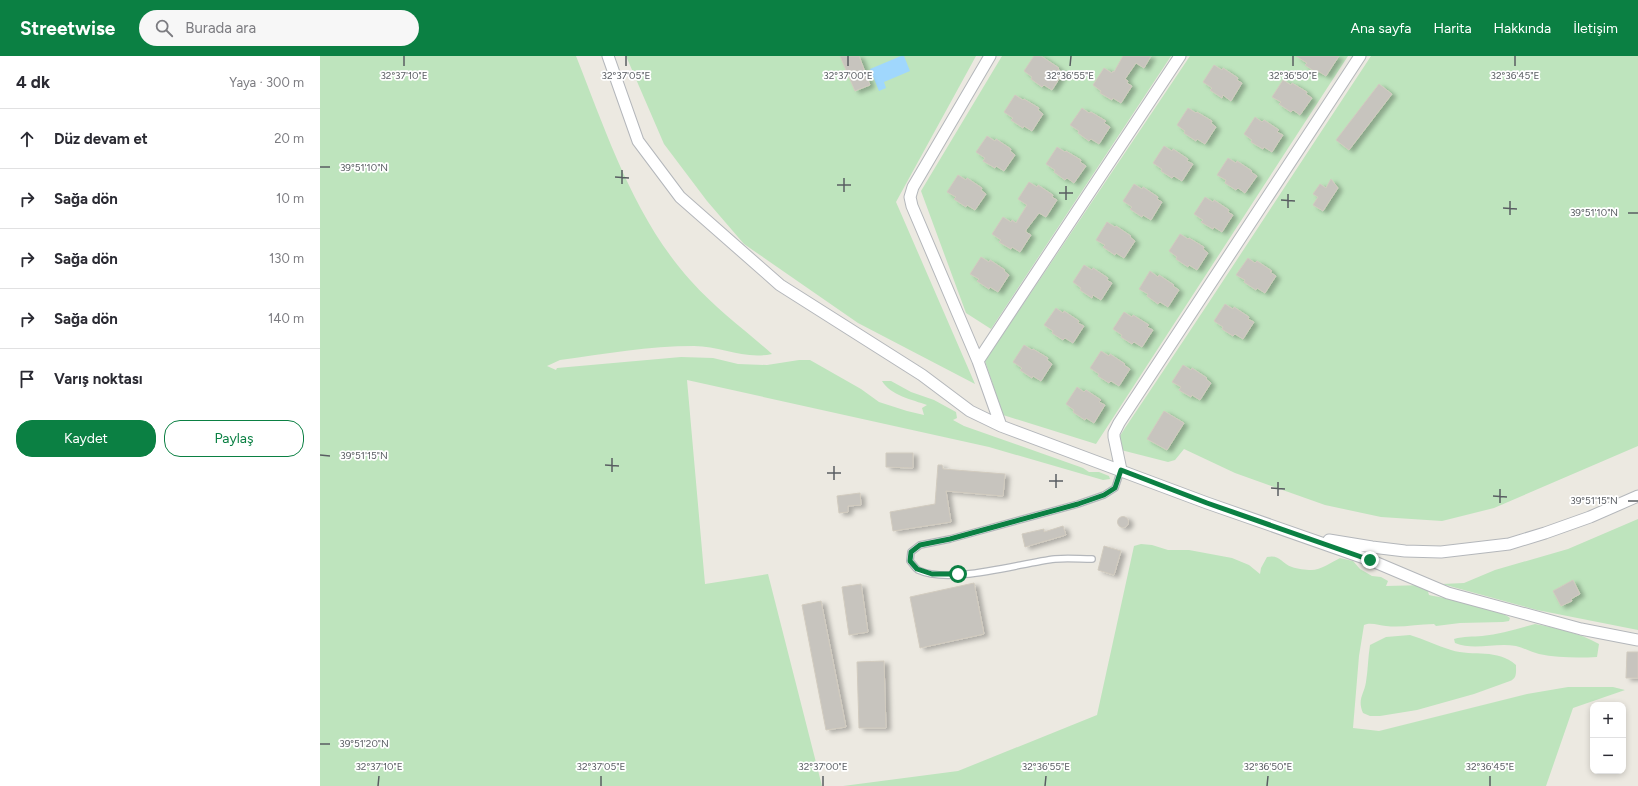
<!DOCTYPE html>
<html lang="tr">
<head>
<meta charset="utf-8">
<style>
	body { margin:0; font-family:Figtree,sans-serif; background:#f7f7f7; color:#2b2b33 }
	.controls { position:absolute; right:12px; bottom:12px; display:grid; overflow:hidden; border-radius:8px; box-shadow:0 2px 6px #0003 }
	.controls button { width:36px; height:36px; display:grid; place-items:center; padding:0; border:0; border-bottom:1px solid #e1e1e2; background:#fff; color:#2b2b33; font:20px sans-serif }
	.stop { position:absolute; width:12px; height:12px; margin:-9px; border:3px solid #0b8043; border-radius:50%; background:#fff }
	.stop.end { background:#0b8043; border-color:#fff; box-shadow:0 1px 4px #0008 }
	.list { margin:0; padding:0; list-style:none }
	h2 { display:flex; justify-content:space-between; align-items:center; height:52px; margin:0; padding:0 16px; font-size:17px }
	h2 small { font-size:13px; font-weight:400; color:#7c7c81 }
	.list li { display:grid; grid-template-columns:26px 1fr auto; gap:12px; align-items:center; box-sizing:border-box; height:60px; padding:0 16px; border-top:1px solid #e1e1e2 }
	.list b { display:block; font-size:15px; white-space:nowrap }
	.list em { font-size:13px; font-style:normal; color:#7c7c81 }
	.actions { display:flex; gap:8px; padding:12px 16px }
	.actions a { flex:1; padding:9px 0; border:1px solid #0b8043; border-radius:16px; text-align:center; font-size:14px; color:#0b8043 }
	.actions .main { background:#0b8043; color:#fff }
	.icon { flex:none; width:22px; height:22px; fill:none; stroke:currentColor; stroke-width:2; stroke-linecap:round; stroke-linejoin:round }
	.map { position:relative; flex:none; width:1318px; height:730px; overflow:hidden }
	header { display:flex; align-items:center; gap:24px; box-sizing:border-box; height:56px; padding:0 20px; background:#0b8043; color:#fff }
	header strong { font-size:19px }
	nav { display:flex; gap:22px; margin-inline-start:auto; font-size:14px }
	.search { width:280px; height:36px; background:#f7f7f7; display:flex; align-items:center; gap:10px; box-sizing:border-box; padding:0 14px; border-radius:22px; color:#7c7c81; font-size:15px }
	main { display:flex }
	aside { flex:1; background:#fff }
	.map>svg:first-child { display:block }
	.green { fill:#bee4bd }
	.water { fill:#a0d7fd }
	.building { fill:#c7c4be; stroke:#d1cbbf; filter:url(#shadow) }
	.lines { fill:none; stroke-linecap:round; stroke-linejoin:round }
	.lane-casing { stroke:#b4b7bb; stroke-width:8 }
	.street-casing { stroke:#b4b7bb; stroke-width:13 }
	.lane { stroke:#fff; stroke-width:5.5 }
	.street { stroke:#fff; stroke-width:11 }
	.route { stroke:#0b8043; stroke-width:5 }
	.ticks { fill:none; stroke:#595d62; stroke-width:1.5 }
	.ticks-label { font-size:10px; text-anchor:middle; fill:#595d62; stroke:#fff; stroke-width:3.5; stroke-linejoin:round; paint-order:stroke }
</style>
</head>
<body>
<header>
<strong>Streetwise</strong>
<div class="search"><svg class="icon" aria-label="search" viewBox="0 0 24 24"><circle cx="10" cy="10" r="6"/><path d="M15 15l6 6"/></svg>Burada ara</div>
<nav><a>Ana sayfa</a><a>Harita</a><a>Hakkında</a><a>İletişim</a></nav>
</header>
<main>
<aside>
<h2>4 dk<small>Yaya · 300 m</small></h2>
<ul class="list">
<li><svg class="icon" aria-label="ahead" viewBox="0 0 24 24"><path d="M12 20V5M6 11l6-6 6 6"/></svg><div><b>Düz devam et</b></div><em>20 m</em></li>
<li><svg class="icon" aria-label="right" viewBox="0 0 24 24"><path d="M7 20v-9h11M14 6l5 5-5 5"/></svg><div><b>Sağa dön</b></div><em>10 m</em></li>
<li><svg class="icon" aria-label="right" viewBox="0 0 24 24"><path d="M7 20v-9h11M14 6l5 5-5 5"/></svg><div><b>Sağa dön</b></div><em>130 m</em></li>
<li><svg class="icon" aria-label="right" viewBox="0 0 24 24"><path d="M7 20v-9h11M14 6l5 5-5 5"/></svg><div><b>Sağa dön</b></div><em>140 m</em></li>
<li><svg class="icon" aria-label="arrive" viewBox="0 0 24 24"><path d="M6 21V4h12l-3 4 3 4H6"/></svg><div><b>Varış noktası</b></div></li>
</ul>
<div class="actions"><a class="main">Kaydet</a><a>Paylaş</a></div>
</aside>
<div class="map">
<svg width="1318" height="730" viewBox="0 0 1318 730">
	<defs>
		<filter id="shadow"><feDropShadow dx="4.5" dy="2.5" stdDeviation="2" flood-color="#0004"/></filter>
	</defs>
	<rect width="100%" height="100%" fill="#ece9e1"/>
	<!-- green -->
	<path class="green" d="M0 0H256C287 78 314 162 371 225 395 252 425 274 452 298 424 304 401 290 374 290 329 290 284 298 240 304L227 310 236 314 237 312 361 301 393 302 418 308 447 309 479 304H490L541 333 559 346 587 355 604 359 602 352 607 349C593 344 570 339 562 325H571L591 336 614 344 636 356 637 362 633 364 644 370 763 412 769 416H779L789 420 790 423 783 424 669 391 367 324 385 528 448 518 502 730H0Z
		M306 0H656L576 146 655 328 538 267 424 188 387 145 344 88Z
		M682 0H851L671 273 646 257 601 135Z
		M870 0H1028L776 388 683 359 665 305Z
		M1051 0H1318V390L1174 452 1122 465 1061 461 1005 449 915 417 864 393 855 404 848 406 801 394 798 383 805 372C888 249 969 124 1051 0Z
		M1318 463V574L1217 554 1122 528 1144 527 1175 514 1248 493Z
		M821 488 832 489 848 494H869L912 502 929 509 940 518 941 512 947 501C960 498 961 507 972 511 977 513 986 514 991 514 1001 514 1012 506 1020 502L1033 505 1040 513 1052 520 1061 521 1068 525 1066 530 1106 529 1109 539C1125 542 1180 553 1190 562L1189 565 1183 566 1140 567 1116 570 1114 568C1097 568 1082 572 1066 570 1059 569 1050 566 1044 569L1039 600 1033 672 1059 675 1207 638 1248 631H1293L1305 634 1253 652 1226 730H523L638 715 777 659 814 490Z
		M1215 568C1236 572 1260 577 1279 588L1277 601C1259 602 1238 602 1219 598 1211 596 1204 592 1196 590 1176 586 1155 595 1135 587L1134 583C1144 580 1153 581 1162 580 1180 578 1197 573 1215 568Z
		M1090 579C1104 583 1117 590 1131 594 1154 601 1177 592 1196 609 1196 617 1197 622 1190 625L1154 638 1097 654 1060 660H1050L1043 657C1037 643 1044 639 1046 626 1048 614 1048 601 1050 589L1066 581Z"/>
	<!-- water -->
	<path class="water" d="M581 0H584L590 15 564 26 566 32 559 35 550 13Z"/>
	<!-- building -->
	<path class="building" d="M520 0H539L550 29 535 35Z
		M714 0H721L739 12 738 13 743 17 732 34 724 29 722 31 711 23 712 21 704 15Z
		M803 0H831L824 12 816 7 805 23 808 25 807 27 812 30 801 47 793 42 792 44 780 37 781 35 773 29 784 12 792 17 793 15 794 16Z
		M976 0H1019L1006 20 998 15 997 17 985 9 987 7Z
		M894 9 902 14 903 12 918 22 917 24 922 27 911 45 903 39 902 42 890 34 892 32 883 26Z
		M963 24 971 29 972 27 987 36 986 38 992 42 980 59 973 54 971 56 959 48 961 46 952 41Z
		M1059 28 1072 38 1029 94 1016 84Z
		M695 39 703 44 704 43 719 52 718 54 723 58 712 75 704 70 703 72 691 64 693 62 684 56Z
		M762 52 769 57 771 56 786 65 784 67 790 71 779 88 771 83 769 85 758 77 759 75 750 69Z
		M868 52 876 57 877 56 892 65 891 67 896 71 885 88 877 83 876 85 864 77 865 75 857 69Z
		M935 61 942 66 944 64 959 74 957 76 963 79 952 96 944 91 943 93 931 86 932 84 924 78Z
		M667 80 675 85 676 83 691 93 690 95 695 99 684 115 676 110 675 112 663 105 665 102 656 96Z
		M844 90 852 95 853 93 868 103 867 105 873 108 862 125 854 120 852 122 841 115 842 113 833 107Z
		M737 91 745 96 746 95 761 104 760 106 766 110 754 127 747 122 745 124 734 116 735 114 726 108Z
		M908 102 916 107 917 105 932 115 931 116 937 120 925 137 918 132 916 134 905 127 906 124 897 119Z
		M638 119 646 124 647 122 662 132 661 134 666 138 655 154 647 149 646 151 634 143 636 141 627 136Z
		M1011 123 1018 132 1003 155 993 149 998 141 993 138 1000 128 1006 132Z
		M709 126 717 131 718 129 733 139 732 141 737 144 726 161 719 157 706 174V176L711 179 700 196 692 191 691 193 679 186 681 184 672 178 683 161 691 166 692 164 696 167 707 149 698 143Z
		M814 128 822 133 823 131 838 141 837 143 842 146 831 164 823 159 822 161 810 153 812 151 803 145Z
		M885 141 893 146 894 144 909 154 908 156 913 159 902 176 894 171 893 173 881 166 883 164 874 158Z
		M787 166 795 171 796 170 811 180 810 181 815 185 804 202 796 197 795 199 783 191 785 189 776 184Z
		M860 178 868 183 869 182 884 191 883 193 888 197 877 214 869 209 868 211 856 203 857 201 849 195Z
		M661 201 669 206 670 204 685 214 684 215 689 219 678 236 670 231 669 233 657 225 659 223 650 218Z
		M928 202 935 207 937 205 952 215 950 216 956 220 945 237 937 232 936 234 924 226 925 224 916 219Z
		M764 209 772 214 773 212 788 222 787 224 792 227 781 244 773 239 772 242 760 234 761 232 753 226Z
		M830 215 838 221 839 219 854 229 853 230 859 234 848 251 840 246 838 248 827 240 828 238 819 233Z
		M905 248 913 253 914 251 929 261 928 263 934 266 923 283 915 278 913 280 902 273 903 271 894 265Z
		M736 252 743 257 744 255 759 265 758 267 764 270 753 287 745 282 743 284 732 277 733 275 724 269Z
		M804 256 812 261 813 259 829 269 827 271 833 274 822 291 814 286 812 288 801 281 802 279 793 273Z
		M704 289 712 294 713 293 728 302 727 304 732 308 721 325 713 320 712 322 700 314 702 312 693 306Z
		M781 295 789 300 790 298 805 308 804 309 810 313 799 330 791 325 789 327 778 320 779 318 770 312Z
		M863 309 871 314 872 312 887 322 886 323 891 327 880 344 872 339 871 341 859 334 861 331 852 326Z
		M757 331 764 336 766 334 781 344 779 346 785 349 774 367 766 362 765 364 753 356 754 354 746 348Z
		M844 355 864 367 847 394 827 383Z
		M566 397H593V412L566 411Z
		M618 409H622L623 413 685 418 683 440 626 435 631 466 573 475 570 456 615 448Z
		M540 437 541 449 528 450V456L519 457 517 440Z
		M797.5 466a5.5 5.5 0 1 1 11 0a5.5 5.5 0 1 1-11 0Z
		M743 470 746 479 705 491 702 478 724 473V476Z
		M784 490 801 495 794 519 778 514Z
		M1253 524 1260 538 1251 543 1252 545 1241 550 1233 535Z
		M654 527 664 578 600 592 590 541Z
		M541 528 548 576 529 579 522 531Z
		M501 545 526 671 506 674 482 549Z
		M1307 596H1318V622H1306Z
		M564 605 566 672H539L537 606Z"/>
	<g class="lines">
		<!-- lane casing -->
		<g class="lane-casing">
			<path id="lane" d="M772 503C760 503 747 502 735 503 700 507 630 529 598 514 595 512 593 508 590 505L591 496 600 489 630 483 758 448 784 439 795 432 801 414"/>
		</g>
		<!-- street casing -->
		<g class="street-casing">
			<path id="street" d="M288 0 318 85 360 141 460 229 602 319 650 355 681 370 887 447 1050 504 1128 537 1261 573 1318 584
				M670 0 593 131 590 141 592 150 658 305 681 370
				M658 305 860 0
				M801 414 794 381V377L799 367 1040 0
				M1009 484 1052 491 1085 495 1121 496 1189 488 1225 477 1270 461 1318 440"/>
		</g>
		<!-- lane -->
		<use href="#lane" class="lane"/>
		<!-- street -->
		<use href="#street" class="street"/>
	</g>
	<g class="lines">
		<!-- route -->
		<path class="route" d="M638 518H612L597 513 590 505 591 496 600 489 630 483 758 448 784 439 795 432 801 414 887 447 1050 504"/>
	</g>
	<!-- ticks -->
	<path class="ticks" d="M84 10V0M306 10V0M528 10V0M750 10 751 0M973 10V0M1195 10V0M0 111H10M295 121 309 122M302 128V114M517 129H531M524 136V122M739 137H753M746 144V130M961 144 975 145M968 152V138M1183 152 1197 153M1308 157H1318M1190 159V145M0 399 10 400M285 409 299 410M292 416V402M507 417H521M514 424V410M729 425H743M736 432V418M951 432 965 433M958 440V426M1173 440 1187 441M1308 445H1318M1180 447V433M0 688H10M58 730 59 720M281 730V720M503 730V720M725 730 726 720M947 730 948 720M1170 730V720"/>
	<g class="ticks-label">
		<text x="84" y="23">32°37'10"E</text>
		<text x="306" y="23">32°37'05"E</text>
		<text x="528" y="23">32°37'00"E</text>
		<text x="750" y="23">32°36'55"E</text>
		<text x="973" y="23">32°36'50"E</text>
		<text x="1195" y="23">32°36'45"E</text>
		<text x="44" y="115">39°51'10"N</text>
		<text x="1274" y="160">39°51'10"N</text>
		<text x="44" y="403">39°51'15"N</text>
		<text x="1274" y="448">39°51'15"N</text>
		<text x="44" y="691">39°51'20"N</text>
		<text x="59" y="714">32°37'10"E</text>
		<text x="281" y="714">32°37'05"E</text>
		<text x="503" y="714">32°37'00"E</text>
		<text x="726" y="714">32°36'55"E</text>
		<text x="948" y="714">32°36'50"E</text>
		<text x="1170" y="714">32°36'45"E</text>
	</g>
</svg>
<div class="controls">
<button>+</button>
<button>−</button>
</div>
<div class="stop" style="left:638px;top:518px"></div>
<div class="stop end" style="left:1050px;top:504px"></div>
</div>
</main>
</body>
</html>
